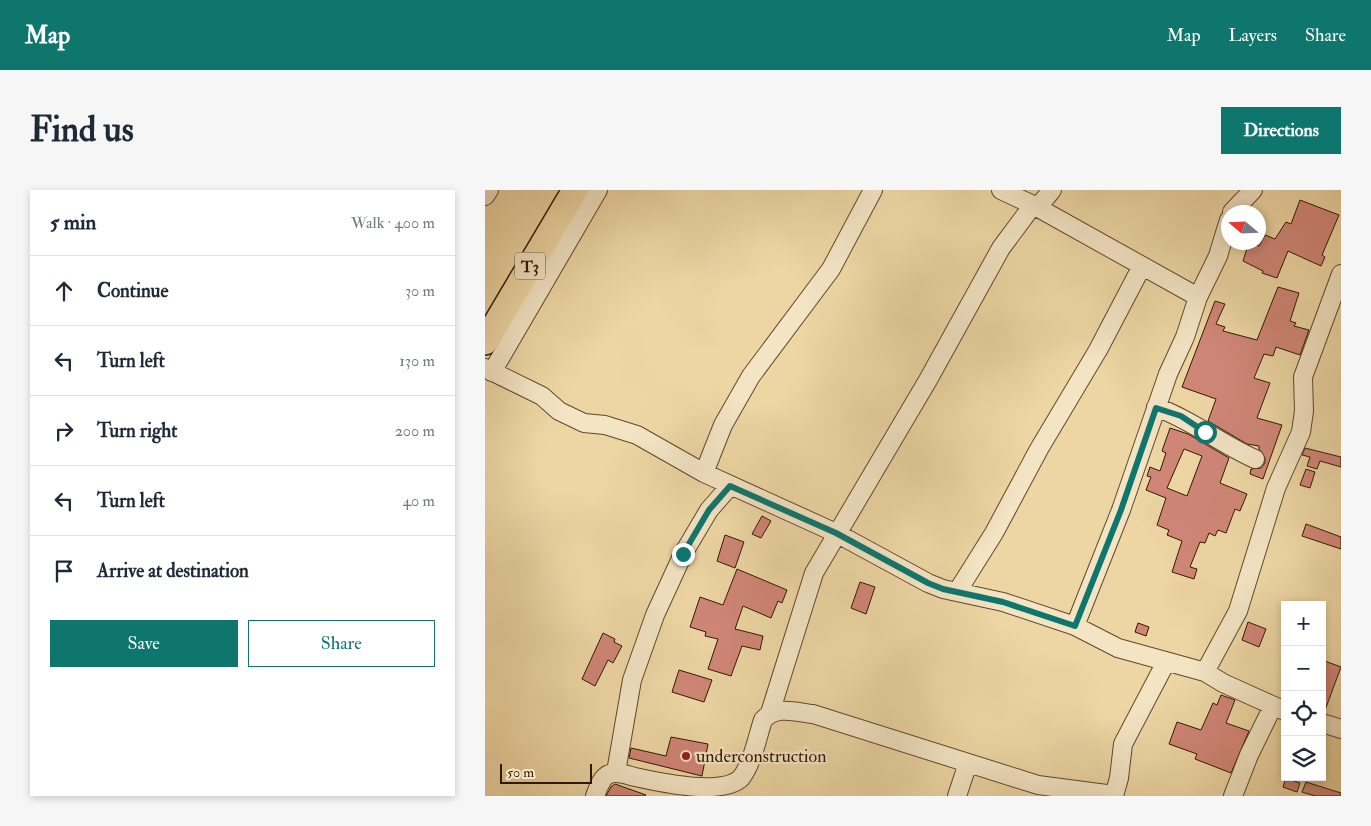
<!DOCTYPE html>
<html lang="en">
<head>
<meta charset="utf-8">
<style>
	body { margin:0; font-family:"IM FELL Double Pica",serif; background:#f6f6f7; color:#1f2937 }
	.controls { position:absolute; right:15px; bottom:15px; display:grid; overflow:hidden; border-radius:0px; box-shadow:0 2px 8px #0003 }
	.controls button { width:45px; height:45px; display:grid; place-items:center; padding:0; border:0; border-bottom:1px solid #e0e1e3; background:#fff; color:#1f2937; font:25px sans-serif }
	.compass { position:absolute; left:736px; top:15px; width:45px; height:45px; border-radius:50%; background:#fff; box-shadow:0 2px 8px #0003; rotate:289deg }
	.scale { position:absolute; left:15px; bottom:12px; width:92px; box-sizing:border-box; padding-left:5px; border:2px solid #331703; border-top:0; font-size:14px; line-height:18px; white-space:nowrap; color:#331703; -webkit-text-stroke:4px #f3e4c4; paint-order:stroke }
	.stop { position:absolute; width:15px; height:15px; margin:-11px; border:4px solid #0f766e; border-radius:50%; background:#fff }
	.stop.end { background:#0f766e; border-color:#fff; box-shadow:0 1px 5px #0008 }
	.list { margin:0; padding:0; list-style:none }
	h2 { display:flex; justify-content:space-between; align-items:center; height:65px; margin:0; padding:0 20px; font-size:21px }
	h2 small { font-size:16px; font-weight:400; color:#747a83 }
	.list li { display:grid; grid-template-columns:32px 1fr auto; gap:15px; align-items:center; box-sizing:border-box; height:70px; padding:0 20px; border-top:1px solid #e0e1e3 }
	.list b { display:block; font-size:19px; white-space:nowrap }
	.list em { font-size:16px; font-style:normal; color:#747a83 }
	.actions { display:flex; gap:10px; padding:15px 20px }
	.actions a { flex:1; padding:11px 0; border:1px solid #0f766e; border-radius:0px; text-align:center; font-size:18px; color:#0f766e }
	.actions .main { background:#0f766e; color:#fff }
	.icon { flex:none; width:28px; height:28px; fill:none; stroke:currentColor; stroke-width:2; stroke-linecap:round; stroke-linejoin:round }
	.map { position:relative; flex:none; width:856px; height:606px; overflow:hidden; border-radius:0px }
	header { display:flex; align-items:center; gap:30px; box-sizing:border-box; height:70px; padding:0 25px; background:#0f766e; color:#fff }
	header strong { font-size:24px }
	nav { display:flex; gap:28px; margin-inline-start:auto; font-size:18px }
	.intro { display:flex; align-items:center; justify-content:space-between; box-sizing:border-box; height:120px; padding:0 30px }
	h1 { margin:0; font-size:35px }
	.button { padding:12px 22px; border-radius:0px; background:#0f766e; color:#fff; font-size:18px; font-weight:700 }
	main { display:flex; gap:30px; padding:0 30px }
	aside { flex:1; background:#fff; border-radius:0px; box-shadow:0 2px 8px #0003 }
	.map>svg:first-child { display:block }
	.building { fill:#d08677; stroke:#331703; fill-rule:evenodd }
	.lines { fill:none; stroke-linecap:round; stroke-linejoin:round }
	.minor-casing { stroke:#62472b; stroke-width:20 }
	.highway-casing { stroke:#331703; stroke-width:28 }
	.minor { stroke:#f3e4c4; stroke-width:18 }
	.highway { stroke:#edd6a4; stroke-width:25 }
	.route { stroke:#0f766e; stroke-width:6 }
	.poi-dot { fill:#8f2418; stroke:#f3e4c4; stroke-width:2 }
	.labels { text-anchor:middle; stroke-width:4.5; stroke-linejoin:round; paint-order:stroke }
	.shield { fill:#f3e4c4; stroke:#6d543d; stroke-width:1 }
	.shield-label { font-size:16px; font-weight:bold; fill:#331703 }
	.poi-label { font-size:18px; fill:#331703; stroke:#f3e4c4; text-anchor:start }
</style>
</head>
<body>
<header>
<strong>Map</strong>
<nav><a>Map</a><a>Layers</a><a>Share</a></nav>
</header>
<div class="intro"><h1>Find us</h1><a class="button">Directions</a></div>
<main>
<aside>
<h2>5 min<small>Walk · 400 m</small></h2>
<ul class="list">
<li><svg class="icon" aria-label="ahead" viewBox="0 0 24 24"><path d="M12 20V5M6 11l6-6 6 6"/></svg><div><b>Continue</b></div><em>30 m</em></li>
<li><svg class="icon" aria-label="left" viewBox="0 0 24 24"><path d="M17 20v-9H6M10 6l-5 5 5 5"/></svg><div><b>Turn left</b></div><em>130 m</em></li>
<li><svg class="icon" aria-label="right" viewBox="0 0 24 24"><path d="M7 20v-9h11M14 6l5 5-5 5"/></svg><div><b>Turn right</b></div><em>200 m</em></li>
<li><svg class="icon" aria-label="left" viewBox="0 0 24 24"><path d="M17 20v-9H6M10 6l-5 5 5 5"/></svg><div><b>Turn left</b></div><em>40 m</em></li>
<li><svg class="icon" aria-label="arrive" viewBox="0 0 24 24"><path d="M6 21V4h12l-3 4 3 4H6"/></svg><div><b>Arrive at destination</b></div></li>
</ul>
<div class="actions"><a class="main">Save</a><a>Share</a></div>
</aside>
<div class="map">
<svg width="856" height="606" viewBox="0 0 856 606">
	<rect width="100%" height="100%" fill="#edd6a4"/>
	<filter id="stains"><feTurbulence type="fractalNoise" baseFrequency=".004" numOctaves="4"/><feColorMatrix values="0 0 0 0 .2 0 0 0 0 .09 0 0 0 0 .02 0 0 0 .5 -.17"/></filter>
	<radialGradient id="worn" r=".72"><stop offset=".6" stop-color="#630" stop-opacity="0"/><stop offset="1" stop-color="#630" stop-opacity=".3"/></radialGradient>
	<!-- building -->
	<path class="building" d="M815 10 854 25 837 65 840 67 836 76 803 61 792 88 777 83 778 81 758 71 764 52 774 56 780 45 790 49 801 32 806 34Z
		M793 97 814 103 805 131 811 133 809 136 824 140 815 165 791 157 788 166 779 164 769 188 785 193 772 228 797 235 778 289 765 284 766 279 776 278 780 273V268L774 259V256L762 254 723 231 731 209 697 197 730 111 740 114 731 134 740 137 738 141 772 150Z
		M685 238 703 244 744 268 735 293 762 304 755 321 750 319 741 343 733 340 730 346 724 343 720 353 715 352 705 377 712 379 709 389 687 382 697 351 682 345 684 340 672 335 681 308 661 300 666 287 662 286 665 277 675 281 681 263 677 261ZM699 259 717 266 702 306 682 298Z
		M820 258 856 267V277L835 271 832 279 822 276 825 267 817 265Z
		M821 279 830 282 825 298 815 295Z
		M277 326 286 331 276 348 267 344Z
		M821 334 856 347V359L817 346Z
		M240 345 259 352 250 378 232 371Z
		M252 379 302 400 297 413 293 411 286 428 258 416 250 439 278 446 275 460 257 456 246 486 223 479 233 449 220 446 221 442 205 437 215 407 238 415Z
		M375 392 390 397 381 424 366 418Z
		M763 432 781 439 774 457 757 450Z
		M653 433 664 437 661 446 650 442Z
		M118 443 130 449 129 452 137 456 128 473 123 470 110 496 97 489Z
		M837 470 856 477 839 523H837Z
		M194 480 227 490 219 512 187 502Z
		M736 505 750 510 741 533 764 541 746 583 710 569 712 564 684 554 692 532 716 540 728 513 732 515Z
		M186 547 223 554 217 586 144 568 146 558 181 566Z
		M801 588 815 593 812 602 798 597Z
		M821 592 856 603V606H830L817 602Z
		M130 594 161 605 160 606H121L126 597Z"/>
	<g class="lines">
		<!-- minor casing -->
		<g class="minor-casing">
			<path id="minor" d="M516 0 548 15 713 107
				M0 6 4 0
				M552 18 567 0
				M747 22 768 0
				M0 178 57 206 74 221 99 233 120 235 152 245 219 283 351 343 443 393 458 399 518 412 590 436 633 458 720 482 738 493 800 521
				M7 182 113 0
				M671 217C707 230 736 254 770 269
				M219 283 238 235 266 186 346 79 388 0
				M472 402 509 343 554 259 613 160 657 76
				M590 436 636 320 683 184 700 147 713 107 733 66 744 30
				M720 482 753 421 791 298 816 242 819 221 818 187 856 84
				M285 523 329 383 443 190 516 58 548 15
				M837 533 856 539
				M131 582 147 490 170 425 198 364 224 320 245 296
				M110 606C113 598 116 588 124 584 132 581 142 585 150 587 177 593 237 606 256 588 268 572 272 548 278 530 291 515 310 522 328 524L553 595 629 605
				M472 606 483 573
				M629 606 634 588 638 554 681 472
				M748 606 764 565 788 516"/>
		</g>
		<!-- highway casing -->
		<g class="highway-casing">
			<path id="highway" d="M0 152 90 0"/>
		</g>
		<!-- minor -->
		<use href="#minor" class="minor"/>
		<!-- highway -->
		<use href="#highway" class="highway"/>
	</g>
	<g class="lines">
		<!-- route -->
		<path class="route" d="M198 364 224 320 245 296 351 343 443 393 458 399 518 412 590 436 636 320 671 218 696 226 720 242"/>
	</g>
	<!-- markers -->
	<circle class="poi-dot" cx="201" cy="566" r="5"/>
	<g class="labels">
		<!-- shield labels -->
		<rect class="shield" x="30" y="62.5" width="30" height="27" rx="4"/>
		<g class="shield-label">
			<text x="45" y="82">T3</text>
		</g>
		<!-- poi labels -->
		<g class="poi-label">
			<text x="211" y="572">underconstruction</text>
		</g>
	</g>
	<rect width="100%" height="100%" filter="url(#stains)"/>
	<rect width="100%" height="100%" fill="url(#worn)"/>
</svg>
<div class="controls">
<button>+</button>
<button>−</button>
<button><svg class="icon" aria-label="locate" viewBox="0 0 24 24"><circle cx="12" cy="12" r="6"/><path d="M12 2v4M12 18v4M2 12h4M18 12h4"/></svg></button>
<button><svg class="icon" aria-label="layers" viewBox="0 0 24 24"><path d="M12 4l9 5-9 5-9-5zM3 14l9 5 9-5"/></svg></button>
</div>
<svg class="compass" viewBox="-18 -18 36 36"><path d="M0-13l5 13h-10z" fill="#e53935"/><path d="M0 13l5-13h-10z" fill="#747a83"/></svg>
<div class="scale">50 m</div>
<div class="stop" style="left:720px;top:242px"></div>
<div class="stop end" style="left:198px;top:364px"></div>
</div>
</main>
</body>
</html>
